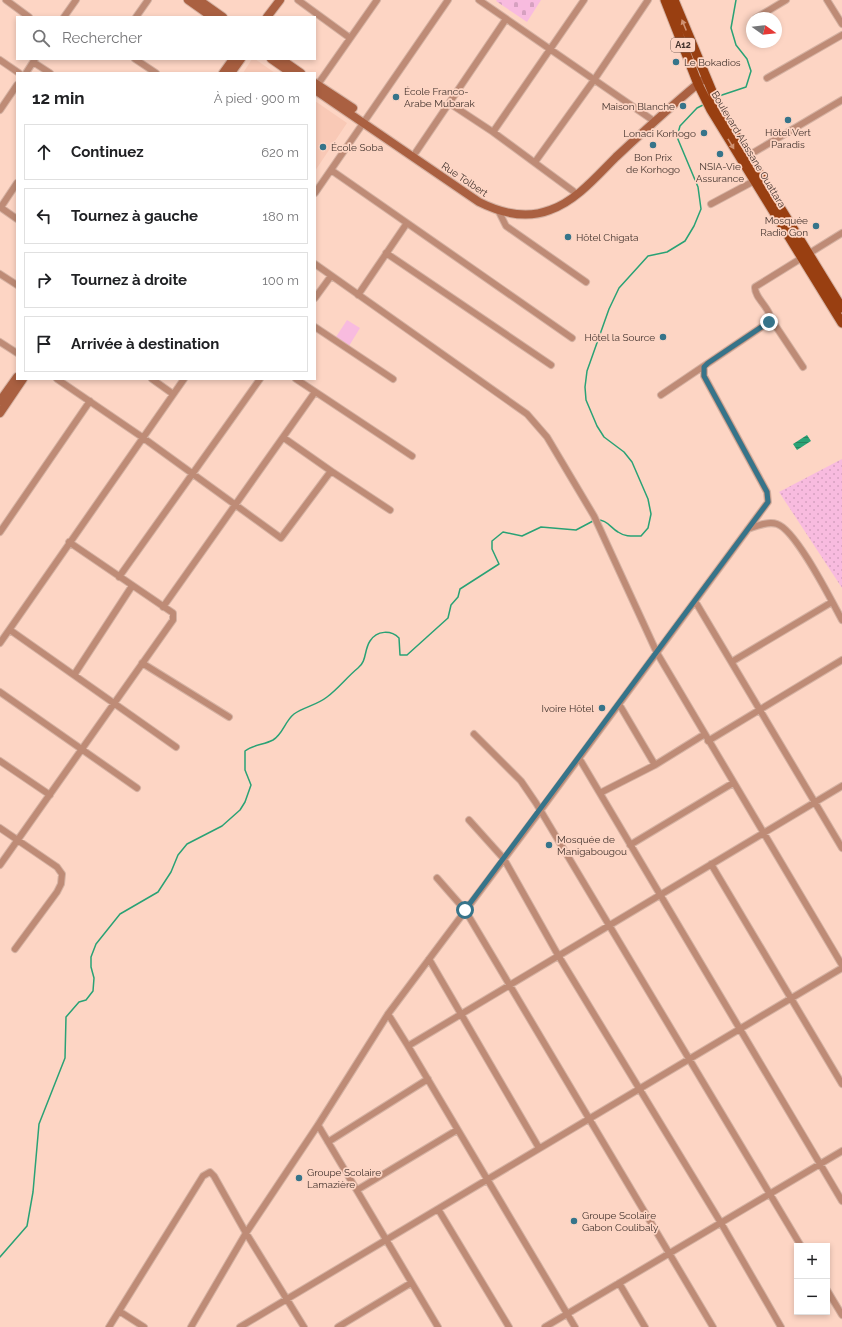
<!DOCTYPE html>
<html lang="fr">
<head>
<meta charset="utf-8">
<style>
	body { margin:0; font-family:Raleway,sans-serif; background:#f6f6f6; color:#202124 }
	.controls { position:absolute; right:12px; bottom:12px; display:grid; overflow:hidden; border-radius:0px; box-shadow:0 2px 6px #0003 }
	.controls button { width:36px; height:36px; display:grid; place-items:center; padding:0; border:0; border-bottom:1px solid #e0e0e0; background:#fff; color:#202124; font:20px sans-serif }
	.compass { position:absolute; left:746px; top:12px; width:36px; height:36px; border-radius:50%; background:#fff; box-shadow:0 2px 6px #0003; rotate:105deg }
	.stop { position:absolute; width:12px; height:12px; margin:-9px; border:3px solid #36748a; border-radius:50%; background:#fff }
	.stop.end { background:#36748a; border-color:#fff; box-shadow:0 1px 4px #0008 }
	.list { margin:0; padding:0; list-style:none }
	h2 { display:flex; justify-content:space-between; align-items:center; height:52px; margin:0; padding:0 16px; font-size:17px }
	h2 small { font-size:13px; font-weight:400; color:#757577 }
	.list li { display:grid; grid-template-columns:26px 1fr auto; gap:12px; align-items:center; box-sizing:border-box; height:56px; margin:0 8px 8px; padding:0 8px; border:1px solid #e0e0e0; border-radius:0px }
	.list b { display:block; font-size:15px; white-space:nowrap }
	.list em { font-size:13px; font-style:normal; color:#757577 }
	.icon { flex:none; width:22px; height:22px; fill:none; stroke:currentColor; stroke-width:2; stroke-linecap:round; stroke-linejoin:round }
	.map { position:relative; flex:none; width:842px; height:1327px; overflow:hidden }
	.search { position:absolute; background:#fff; box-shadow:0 2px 6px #0003; left:16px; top:16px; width:300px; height:44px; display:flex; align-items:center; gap:10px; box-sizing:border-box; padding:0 14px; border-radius:0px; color:#757577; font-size:15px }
	.panel { position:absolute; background:#fff; box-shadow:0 2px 6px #0003; left:16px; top:72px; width:300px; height:308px; border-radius:0px }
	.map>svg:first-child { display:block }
	.built { fill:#f9c9b6 }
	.grass { fill:url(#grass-dots) }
	.cemetery { fill:url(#cemetery-stones) }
	.garden { fill:#f8bbdf }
	.water { fill:url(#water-rules) }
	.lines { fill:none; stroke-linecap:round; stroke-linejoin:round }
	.stream { stroke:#29a275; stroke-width:1.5 }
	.street-casing { stroke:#d5b2a3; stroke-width:8 }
	.secondary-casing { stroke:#d5b2a3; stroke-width:10 }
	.primary-casing { stroke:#d5b2a3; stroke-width:11 }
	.street { stroke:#be8b76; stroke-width:6 }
	.secondary { stroke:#aa6041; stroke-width:8 }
	.primary { stroke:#993f11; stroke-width:9 }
	.oneway { fill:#d09273 }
	.route { stroke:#36748a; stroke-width:5 }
	.poi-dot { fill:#36748a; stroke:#fdd5c4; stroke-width:1.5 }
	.labels { text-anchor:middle; stroke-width:3.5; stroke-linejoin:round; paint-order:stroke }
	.shield { fill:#fdd5c4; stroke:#7c655c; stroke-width:1 }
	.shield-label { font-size:9px; font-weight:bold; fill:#45352f }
	.poi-label { font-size:10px; fill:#45352f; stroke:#fdd5c4; text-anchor:start }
	.street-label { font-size:10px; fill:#45352f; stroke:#fdd5c4 }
</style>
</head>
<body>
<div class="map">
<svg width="842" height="1327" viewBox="0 0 842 1327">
	<defs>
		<pattern id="grass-dots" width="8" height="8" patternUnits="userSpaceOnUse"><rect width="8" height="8" fill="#f8bbdf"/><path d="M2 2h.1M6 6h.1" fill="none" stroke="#d6a1c0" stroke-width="1.8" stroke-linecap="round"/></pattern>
		<pattern id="cemetery-stones" width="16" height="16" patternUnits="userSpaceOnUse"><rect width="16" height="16" fill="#f8bbdf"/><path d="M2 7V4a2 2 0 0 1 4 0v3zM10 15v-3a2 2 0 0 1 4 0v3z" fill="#d6a1c0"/></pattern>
		<pattern id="water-rules" width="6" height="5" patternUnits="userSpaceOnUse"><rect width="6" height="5" fill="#29a275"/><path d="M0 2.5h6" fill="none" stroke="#258560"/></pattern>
	</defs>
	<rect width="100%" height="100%" fill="#fdd5c4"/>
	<!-- built -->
	<path class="built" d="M252 59H255L275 73H243Z
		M315 101 347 123 315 171Z"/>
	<!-- grass -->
	<path class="grass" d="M842 459V588L779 492Z"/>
	<!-- cemetery -->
	<path class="cemetery" d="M497 0H541L527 22 496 1Z"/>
	<!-- garden -->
	<path class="garden" d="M347 320 360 328 349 346 336 337Z"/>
	<!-- water -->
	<path class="water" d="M807 435 811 441 797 450 793 444Z"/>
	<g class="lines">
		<!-- stream -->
		<path class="stream" d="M719 96 746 87 751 71 747 59 736 45 731 28 736 0
			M599 520C607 520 611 528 618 532 625 537 633 536 641 536L648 528 651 514 648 499 632 462 624 452 604 437 597 426 586 400 585 387 587 371 609 309 619 288 648 256 667 252 685 241 694 226 701 209 698 187 677 137 680 126 697 108 705 104
			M0 1257 27 1226 33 1192 39 1124 65 1058 66 1017 79 1002 86 1000 93 991 94 978 91 967V957L96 944 120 914 158 892 171 872 178 855 187 844 222 826 240 810 245 802 251 785 245 770V751C254 744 264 745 273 740 283 734 285 721 294 714 304 707 317 705 327 697 338 689 347 677 358 668 367 661 364 650 370 641 377 630 391 630 399 638L400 655H407L448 618 451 605 458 597 460 589 499 564 492 549V541L503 532 522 536 541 527 576 530 593 521"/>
		<!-- street casing -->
		<g class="street-casing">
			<path id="street" d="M6 0 29 17
				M298 0 350 38
				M479 0 651 119
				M827 0 842 24
				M64 17 76 0
				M136 17 148 0
				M756 18 786 0
				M135 59 156 73
				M0 60 19 73
				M33 62 50 73
				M26 73 35 59
				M767 78 842 35
				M316 87 377 0
				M449 103 493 132 573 191
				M0 110 17 85
				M493 132 584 0
				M416 152 506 19
				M746 157 842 100
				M535 162 594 80 648 0
				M331 170 572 338
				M315 193 448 0
				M711 204 754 181
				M0 207 17 219
				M1 207 17 183
				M498 210 506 226 586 282
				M386 253 551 365
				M315 264 527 414 547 437 594 516 657 653 842 965
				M0 274 17 285
				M358 295 407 223
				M315 298 331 276
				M771 319 803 367
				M315 327 393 379
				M0 342 17 353
				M57 379 142 437 281 538 331 471
				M152 379 173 394
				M296 379 412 456
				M661 395 769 322C775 311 754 299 755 287L842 233
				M284 438 331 471 390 510
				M748 529C757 526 768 521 777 524 796 530 831 600 842 620
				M0 532 90 401
				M119 577 260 379
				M695 601 842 848
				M163 607 315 392
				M10 630 176 747
				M0 643 184 379
				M733 661 832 602
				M142 663 229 717
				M74 675 132 586
				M0 692 137 788
				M619 704 655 765
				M474 734 521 781 536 803 801 1246
				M708 741 842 660
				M579 758 842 1201
				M0 761 50 795
				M600 793 655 765 705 734
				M469 820 504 859 558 955 721 1223 781 1327
				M0 828 57 867 62 874 61 884 57 892 15 949
				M630 845 733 783
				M711 864 842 1084
				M0 865 173 620V613L69 542
				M437 878 465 910 713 1327
				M429 959 539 1148
				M388 1014 408 1046 575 1327
				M408 1046 842 786
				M318 1125 438 1327
				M328 1142 428 1079
				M357 1190 457 1130
				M438 1209 509 1327
				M619 1283 645 1327
				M827 1290 842 1315
				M119 1311 144 1327
				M109 1327 203 1176 210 1172 214 1176 246 1233 304 1327
				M191 1327 246 1233 318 1125 388 1014 540 811 768 502 767 492 704 376V367
				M240 1327 842 968
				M338 1327 411 1283
				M545 1327 842 1151"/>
		</g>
		<!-- secondary casing -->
		<g class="secondary-casing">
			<path id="secondary" d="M188 0 212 17
				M199 0 223 17
				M267 17 280 0
				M271 59 291 73
				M281 59 301 73
				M223 73 233 59
				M231 73 241 59
				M315 83 353 108
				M315 90 479 202C501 213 527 219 550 210 576 201 597 176 616 157 645 130 674 103 705 78
				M0 401 17 377
				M0 413 23 379"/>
		</g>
		<!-- primary casing -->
		<g class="primary-casing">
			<path id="primary" d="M665 0 698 84 711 110 842 323
				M674 0 719 108 842 308"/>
		</g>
		<!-- street -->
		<use href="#street" class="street"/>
		<!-- secondary -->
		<use href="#secondary" class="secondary"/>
		<!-- primary -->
		<use href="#primary" class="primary"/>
	</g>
	<!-- one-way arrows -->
	<defs><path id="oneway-solid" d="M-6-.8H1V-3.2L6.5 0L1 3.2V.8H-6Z"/></defs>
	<g class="oneway">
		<use href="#oneway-solid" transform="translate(684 25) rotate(-112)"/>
		<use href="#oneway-solid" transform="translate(731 144) rotate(59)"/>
	</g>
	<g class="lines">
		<!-- route -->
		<path class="route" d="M465 910 768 502 767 492 704 376V367L708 363 769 322"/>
	</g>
	<!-- markers -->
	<g class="poi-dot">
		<circle cx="676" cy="62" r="4"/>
		<circle cx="396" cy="97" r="4"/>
		<circle cx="683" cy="106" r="4"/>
		<circle cx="788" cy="120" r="4"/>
		<circle cx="704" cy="133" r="4"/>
		<circle cx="653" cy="145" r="4"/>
		<circle cx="323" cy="147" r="4"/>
		<circle cx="720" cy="154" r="4"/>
		<circle cx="816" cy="226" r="4"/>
		<circle cx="568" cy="237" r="4"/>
		<circle cx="663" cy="337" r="4"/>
		<circle cx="602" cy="708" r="4"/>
		<circle cx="549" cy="845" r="4"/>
		<circle cx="299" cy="1178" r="4"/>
		<circle cx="574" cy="1221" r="4"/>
	</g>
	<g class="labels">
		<!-- shield labels -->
		<rect class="shield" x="671" y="38" width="24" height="14" rx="3"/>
		<g class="shield-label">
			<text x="683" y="48">A12</text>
		</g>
		<!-- poi labels -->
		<g class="poi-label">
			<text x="684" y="66">Le Bokadios</text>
			<text x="404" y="95">École Franco-<tspan x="404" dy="12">Arabe Mubarak</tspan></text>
			<text x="675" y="110" text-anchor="end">Maison Blanche</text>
			<text x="788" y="136" text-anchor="middle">Hôtel Vert<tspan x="788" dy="12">Paradis</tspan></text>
			<text x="696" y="137" text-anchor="end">Lonaci Korhogo</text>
			<text x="331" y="151">École Soba</text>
			<text x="653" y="161" text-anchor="middle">Bon Prix<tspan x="653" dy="12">de Korhogo</tspan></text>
			<text x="720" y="170" text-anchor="middle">NSIA-Vie<tspan x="720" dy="12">Assurance</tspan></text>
			<text x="808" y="224" text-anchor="end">Mosquée<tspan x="808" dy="12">Radio Gon</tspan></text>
			<text x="576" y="241">Hôtel Chigata</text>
			<text x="655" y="341" text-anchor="end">Hôtel la Source</text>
			<text x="594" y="712" text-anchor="end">Ivoire Hôtel</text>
			<text x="557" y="843">Mosquée de<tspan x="557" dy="12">Manigabougou</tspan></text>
			<text x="307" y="1176">Groupe Scolaire<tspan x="307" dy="12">Lamazière</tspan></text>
			<text x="582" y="1219">Groupe Scolaire<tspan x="582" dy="12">Gabon Coulibaly</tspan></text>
		</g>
		<!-- street labels -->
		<g class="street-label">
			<text transform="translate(749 149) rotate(59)" y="4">Boulevard Alassane Ouattara</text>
			<text transform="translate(465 179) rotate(34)" y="4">Rue Tolbert</text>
		</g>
	</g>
</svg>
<div class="controls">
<button>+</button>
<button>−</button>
</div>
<svg class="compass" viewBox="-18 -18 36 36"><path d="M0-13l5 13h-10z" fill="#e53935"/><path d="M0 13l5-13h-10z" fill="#757577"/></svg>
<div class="stop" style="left:465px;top:910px"></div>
<div class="stop end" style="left:769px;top:322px"></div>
<div class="search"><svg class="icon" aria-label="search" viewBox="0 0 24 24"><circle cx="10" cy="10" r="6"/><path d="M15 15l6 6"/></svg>Rechercher</div>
<section class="panel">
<h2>12 min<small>À pied · 900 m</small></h2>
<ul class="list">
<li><svg class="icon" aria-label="ahead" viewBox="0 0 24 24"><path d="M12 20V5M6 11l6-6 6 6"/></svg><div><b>Continuez</b></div><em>620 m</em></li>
<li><svg class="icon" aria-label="left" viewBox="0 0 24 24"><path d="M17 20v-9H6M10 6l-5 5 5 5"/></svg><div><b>Tournez à gauche</b></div><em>180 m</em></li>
<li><svg class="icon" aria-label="right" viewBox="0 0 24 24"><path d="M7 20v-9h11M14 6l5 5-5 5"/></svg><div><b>Tournez à droite</b></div><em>100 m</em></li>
<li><svg class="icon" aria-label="arrive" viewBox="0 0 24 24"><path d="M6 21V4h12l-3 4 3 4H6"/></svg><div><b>Arrivée à destination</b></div></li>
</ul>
</section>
</div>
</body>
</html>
